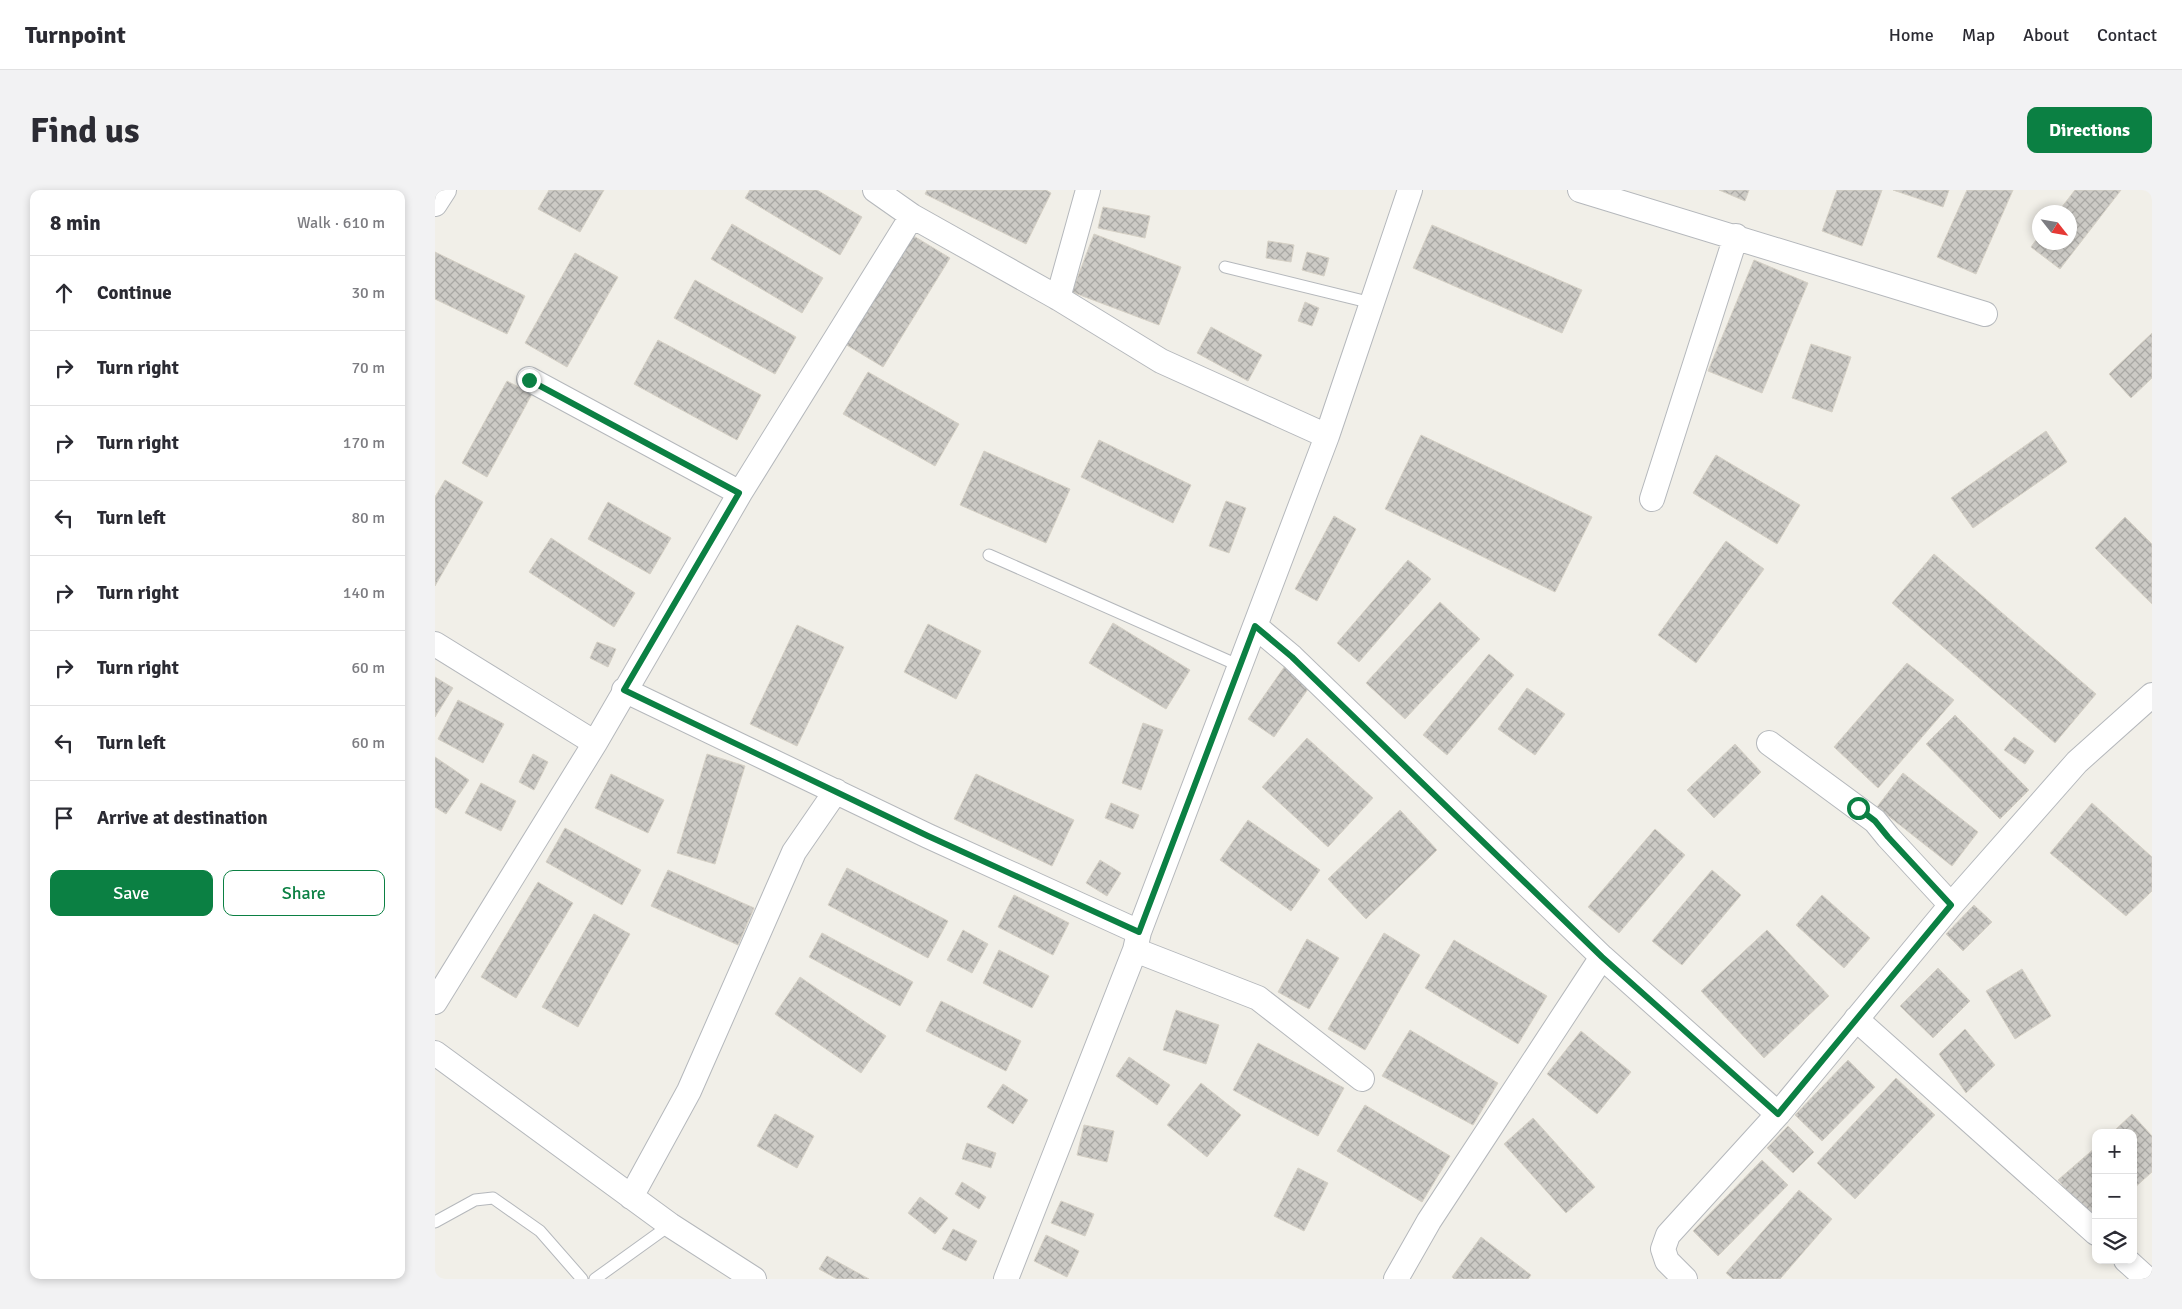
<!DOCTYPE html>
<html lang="en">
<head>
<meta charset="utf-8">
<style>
	body { margin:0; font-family:Signika,sans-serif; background:#f2f2f3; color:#2b2b33 }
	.controls { position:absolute; right:15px; bottom:15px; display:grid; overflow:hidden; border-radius:10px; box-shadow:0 2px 8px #0003 }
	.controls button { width:45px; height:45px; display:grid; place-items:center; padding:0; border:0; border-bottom:1px solid #e1e1e2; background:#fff; color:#2b2b33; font:25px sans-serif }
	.compass { position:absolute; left:1597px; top:15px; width:45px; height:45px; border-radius:50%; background:#fff; box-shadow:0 2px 8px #0003; rotate:121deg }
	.stop { position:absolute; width:15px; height:15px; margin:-11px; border:4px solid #0b8043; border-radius:50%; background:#fff }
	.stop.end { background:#0b8043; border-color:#fff; box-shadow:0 1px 5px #0008 }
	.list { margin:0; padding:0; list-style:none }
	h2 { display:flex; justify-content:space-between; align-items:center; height:65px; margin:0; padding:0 20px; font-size:21px }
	h2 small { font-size:16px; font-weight:400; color:#7c7c81 }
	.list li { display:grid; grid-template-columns:32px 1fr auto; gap:15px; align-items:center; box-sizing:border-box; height:75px; padding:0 20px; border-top:1px solid #e1e1e2 }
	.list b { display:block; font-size:19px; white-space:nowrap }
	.list em { font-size:16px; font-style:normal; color:#7c7c81 }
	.actions { display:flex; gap:10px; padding:15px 20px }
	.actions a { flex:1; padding:11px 0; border:1px solid #0b8043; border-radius:10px; text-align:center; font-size:18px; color:#0b8043 }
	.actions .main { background:#0b8043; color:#fff }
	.icon { flex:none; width:28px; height:28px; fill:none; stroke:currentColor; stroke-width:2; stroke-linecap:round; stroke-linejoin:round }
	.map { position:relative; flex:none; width:1717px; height:1089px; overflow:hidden; border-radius:10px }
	header { display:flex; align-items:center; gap:30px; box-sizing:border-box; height:70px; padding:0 25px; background:#fff; border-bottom:1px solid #e1e1e2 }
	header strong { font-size:24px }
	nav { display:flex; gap:28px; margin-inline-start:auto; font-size:18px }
	.intro { display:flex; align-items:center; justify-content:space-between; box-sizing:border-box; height:120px; padding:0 30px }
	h1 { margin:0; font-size:35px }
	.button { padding:12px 22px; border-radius:10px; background:#0b8043; color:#fff; font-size:18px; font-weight:700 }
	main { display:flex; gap:30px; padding:0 30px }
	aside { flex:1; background:#fff; border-radius:10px; box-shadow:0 2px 8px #0003 }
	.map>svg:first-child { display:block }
	.building { fill:url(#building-cross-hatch); stroke:#d6d1c6 }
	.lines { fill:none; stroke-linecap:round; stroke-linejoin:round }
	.service-casing { stroke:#b5b8bc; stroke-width:13 }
	.minor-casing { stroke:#b5b8bc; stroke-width:26 }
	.service { stroke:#fff; stroke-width:11 }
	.minor { stroke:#fff; stroke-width:24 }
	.route { stroke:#0b8043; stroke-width:6 }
</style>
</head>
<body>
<header>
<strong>Turnpoint</strong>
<nav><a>Home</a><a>Map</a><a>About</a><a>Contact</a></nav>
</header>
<div class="intro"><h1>Find us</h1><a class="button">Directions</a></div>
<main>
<aside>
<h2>8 min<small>Walk · 610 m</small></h2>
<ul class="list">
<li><svg class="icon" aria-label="ahead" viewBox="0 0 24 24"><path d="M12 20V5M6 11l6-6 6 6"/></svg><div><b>Continue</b></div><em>30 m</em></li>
<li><svg class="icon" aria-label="right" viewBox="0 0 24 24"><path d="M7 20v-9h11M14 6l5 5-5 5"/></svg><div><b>Turn right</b></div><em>70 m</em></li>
<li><svg class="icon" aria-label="right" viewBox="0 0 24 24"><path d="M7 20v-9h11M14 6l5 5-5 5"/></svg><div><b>Turn right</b></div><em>170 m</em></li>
<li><svg class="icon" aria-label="left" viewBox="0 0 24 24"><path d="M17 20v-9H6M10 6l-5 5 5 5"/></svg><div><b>Turn left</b></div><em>80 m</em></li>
<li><svg class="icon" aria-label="right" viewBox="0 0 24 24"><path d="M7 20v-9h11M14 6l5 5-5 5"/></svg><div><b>Turn right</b></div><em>140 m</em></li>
<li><svg class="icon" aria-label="right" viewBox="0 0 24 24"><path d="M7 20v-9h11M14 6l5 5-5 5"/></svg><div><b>Turn right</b></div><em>60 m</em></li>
<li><svg class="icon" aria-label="left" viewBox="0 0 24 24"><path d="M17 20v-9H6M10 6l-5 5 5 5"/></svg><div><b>Turn left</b></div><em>60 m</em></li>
<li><svg class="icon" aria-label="arrive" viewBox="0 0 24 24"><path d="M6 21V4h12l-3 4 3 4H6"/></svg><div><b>Arrive at destination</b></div></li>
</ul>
<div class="actions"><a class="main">Save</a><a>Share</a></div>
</aside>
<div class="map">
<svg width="1717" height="1089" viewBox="0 0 1717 1089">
	<defs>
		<pattern id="building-cross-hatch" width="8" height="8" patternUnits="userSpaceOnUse" patternTransform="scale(1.25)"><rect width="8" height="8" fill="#cccac5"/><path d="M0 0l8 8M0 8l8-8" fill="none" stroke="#a9a8a4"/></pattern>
	</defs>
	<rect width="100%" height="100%" fill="#f1efe8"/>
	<!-- building -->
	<path class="building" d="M114 0H169L145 42 103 19Z
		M315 0H382L427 27 405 65 310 8Z
		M492 0H611L616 3 591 54 490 4Z
		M1284 0H1314L1310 11Z
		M1402 0H1447L1427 56 1387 41Z
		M1458 0H1514L1508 17Z
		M1532 0H1578L1541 84 1502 67Z
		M1640 0H1686L1625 79 1596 57 1604 46V52H1634V22H1623Z
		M668 17 715 26 710 48 663 38Z
		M297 34 388 88 367 123 276 69Z
		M997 35 1147 100 1127 143 978 78Z
		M659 44 746 77 724 135 637 102Z
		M477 45 515 68 448 177 410 154Z
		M833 51 859 55 856 72 831 68Z
		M0 62 90 106 72 144 0 109Z
		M872 62 894 68 889 86 867 80Z
		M140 63 183 87 132 177 90 153Z
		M1319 70 1373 93 1327 203 1273 181Z
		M260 90 361 147 340 184 239 128Z
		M870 112 884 118 877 136 863 131Z
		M776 137 827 165 813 191 762 163Z
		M1717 143V188L1696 208 1674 184Z
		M223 150 326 205 302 250 199 194Z
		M1376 154 1416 167 1397 222 1357 208Z
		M433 182 524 234 500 276 408 224Z
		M72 191 97 204 52 287 27 273Z
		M1611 241 1632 272 1538 338 1516 308Z
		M986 245 1157 327 1120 402 950 319Z
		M664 250 756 295 738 333 646 287Z
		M549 261 635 299 611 353 525 315Z
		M1281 265 1365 315 1342 354 1258 303Z
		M10 290 48 312 0 396V307Z
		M791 311 811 318 794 363 774 356Z
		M173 312 236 348 215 384 153 349Z
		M899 326 921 339 882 411 860 399Z
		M1690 327 1717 354V414L1660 358Z
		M116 348 200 403 179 437 94 382Z
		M1291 351 1329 379 1261 473 1223 445Z
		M1499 364 1661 504 1620 553 1457 413Z
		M973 370 996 389 924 472 902 453Z
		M1005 412 1045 449 970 529 931 493Z
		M678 433 755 480 731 519 654 473Z
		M493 434 546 461 521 509 469 482Z
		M362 435 409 457 362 556 315 534Z
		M162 452 181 459 173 477 155 468Z
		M1054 464 1079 485 1012 565 988 545Z
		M852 473 878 492 839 547 813 529Z
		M1472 473 1519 510 1443 598 1399 557Z
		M0 487 18 498 0 527Z
		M1092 498 1130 524 1100 565 1063 539Z
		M23 510 69 534 48 573 3 549Z
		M1520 525 1594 600 1565 629 1491 554Z
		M708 533 728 540 706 600 687 593Z
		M1579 547 1599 561 1590 574 1569 560Z
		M872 548 938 608 893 657 827 597Z
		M1300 554 1326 582 1279 628 1252 600Z
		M98 564 113 572 99 600 84 592Z
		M272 564 310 576 280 674 242 663Z
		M0 567 34 590 11 624 0 617Z
		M1468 583 1543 642 1517 676 1442 617Z
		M176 584 229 610 213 643 160 618Z
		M541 584 639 630 617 676 519 629Z
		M46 593 81 611 66 641 30 623Z
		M676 613 704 625 698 639 670 628Z
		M1657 613 1717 667V701L1691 726 1615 663Z
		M965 620 1002 660 931 729 893 689Z
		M813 630 885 680 856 721 785 670Z
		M130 638 206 680 187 715 111 672Z
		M1220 639 1250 665 1184 743 1153 717Z
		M665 670 686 683 672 706 651 693Z
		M412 678 513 731 493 768 393 715Z
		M233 680 319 718 303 755 216 716Z
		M1277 680 1306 705 1247 775 1217 751Z
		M103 692 138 713 81 808 46 787Z
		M579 705 634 733 618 765 563 737Z
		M1387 705 1435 748 1409 778 1361 735Z
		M1539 715 1557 732 1528 761 1511 744Z
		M159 724 195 744 143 837 107 817Z
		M528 740 553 754 537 783 512 770Z
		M1332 740 1394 806 1329 868 1266 801Z
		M387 743 478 792 465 816 374 767Z
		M949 743 985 765 930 860 893 839Z
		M872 749 904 768 874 819 843 802Z
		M1019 750 1112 806 1083 854 990 798Z
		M564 760 614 786 597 818 548 793Z
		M1503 778 1535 811 1498 848 1465 816Z
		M1587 779 1616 826 1580 849 1551 801Z
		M365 787 451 846 426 883 340 824Z
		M506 811 586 851 571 881 491 841Z
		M741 820 784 835 771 874 728 860Z
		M1530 839 1560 875 1531 903 1504 864Z
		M975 840 1063 893 1038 935 947 886Z
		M1146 841 1196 882 1162 924 1112 884Z
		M823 853 909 898 883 946 798 900Z
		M694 867 735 895 722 915 681 886Z
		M1413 870 1440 897 1387 951 1360 925Z
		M1461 888 1500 925 1420 1009 1382 973Z
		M766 893 806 925 772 967 732 935Z
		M568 894 593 910 578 934 552 917Z
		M930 915 1015 966 987 1012 902 961Z
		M340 924 379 946 362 978 322 956Z
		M1697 924 1717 946V982L1698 999V943H1677Z
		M1098 928 1160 997 1131 1023 1069 954Z
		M649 935 679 941 672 972 642 965Z
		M1353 936 1379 962 1358 983 1332 958Z
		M532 953 561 963 556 978 527 969Z
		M1661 957V1032H1660L1623 990Z
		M1327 970 1353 995 1283 1066 1258 1041Z
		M863 978 893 993 869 1041 839 1026Z
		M527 992 551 1007 544 1019 520 1004Z
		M1364 1000 1397 1029 1345 1089H1298L1291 1083Z
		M485 1007 513 1028 500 1044 473 1023Z
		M626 1011 659 1024 650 1046 616 1033Z
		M518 1039 542 1051 531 1071 507 1059Z
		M611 1045 644 1061 632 1087 599 1071Z
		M1046 1047 1096 1085 1093 1089H1019L1017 1087Z
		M392 1066 434 1089H402L384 1079Z"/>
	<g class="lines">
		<!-- service casing -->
		<g class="service-casing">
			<path id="service" d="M790 77 937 113
				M554 365 805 476
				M0 1032 40 1010 58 1008 105 1041 147 1089
				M160 1089 235 1035"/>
		</g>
		<!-- minor casing -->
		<g class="minor-casing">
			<path id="minor" d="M440 0 477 26 623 108 726 171 892 246
				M1145 0 1550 124
				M0 14 9 0
				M623 108 653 0
				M94 189 305 303
				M1217 309 1301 46
				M820 436 857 467 1167 767 1343 924
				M0 454 160 553
				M189 500 493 646 704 742
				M1334 553 1440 631 1453 647 1516 715
				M700 760 823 808 927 889
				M0 812 160 553 305 303 477 26
				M1421 829 1661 1043
				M0 863 235 1035 319 1089
				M196 1007 254 901 359 662 401 601
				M1691 1070 1712 1089
				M571 1089 700 760 704 742 892 246 975 0
				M961 1089 994 1031 1167 767
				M1250 1089 1232 1071 1228 1059 1233 1045 1343 924 1516 715 1642 572 1717 505"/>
		</g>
		<!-- service -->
		<use href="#service" class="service"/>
		<!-- minor -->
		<use href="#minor" class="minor"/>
	</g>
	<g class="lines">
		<!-- route -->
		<path class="route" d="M94 190 304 303 189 500 493 646 704 742 820 436 857 467 1167 767 1343 924 1516 715 1453 647 1440 631 1423 618"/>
	</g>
</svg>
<div class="controls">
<button>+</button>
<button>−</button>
<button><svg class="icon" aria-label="layers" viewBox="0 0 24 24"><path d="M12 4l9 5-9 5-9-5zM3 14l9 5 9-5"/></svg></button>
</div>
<svg class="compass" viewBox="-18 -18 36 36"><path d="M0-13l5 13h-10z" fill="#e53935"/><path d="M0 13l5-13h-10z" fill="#7c7c81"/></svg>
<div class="stop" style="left:1423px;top:618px"></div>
<div class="stop end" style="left:94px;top:190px"></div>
</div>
</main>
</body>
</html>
